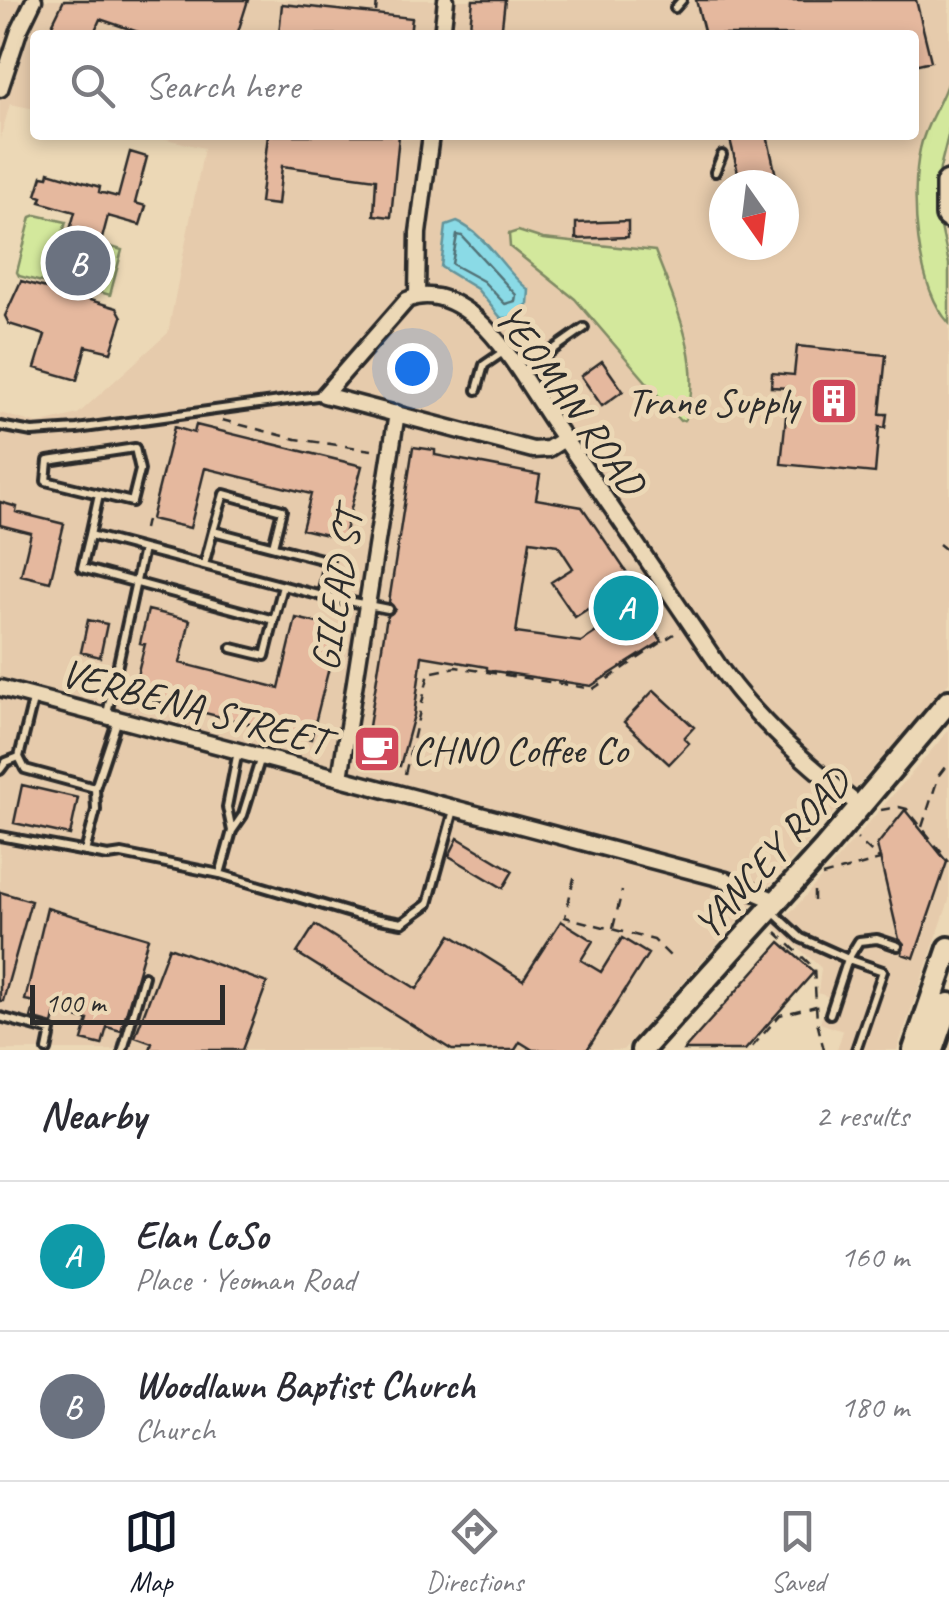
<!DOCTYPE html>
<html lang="en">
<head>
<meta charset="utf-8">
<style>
	body { margin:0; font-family:Caveat,sans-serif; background:#f7f7f7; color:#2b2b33 }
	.compass { position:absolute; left:709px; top:170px; width:90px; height:90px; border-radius:50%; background:#fff; box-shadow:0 5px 15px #0003; rotate:166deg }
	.scale { position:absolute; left:30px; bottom:25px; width:195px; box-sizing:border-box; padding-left:10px; border:5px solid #2b2b2b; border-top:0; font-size:28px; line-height:35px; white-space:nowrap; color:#2b2b2b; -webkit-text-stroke:8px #ecd8b6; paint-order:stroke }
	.you { position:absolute; left:412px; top:368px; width:35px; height:35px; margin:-25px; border:8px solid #fff; border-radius:50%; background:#1a73e8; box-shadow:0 0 0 15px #1a73e833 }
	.badge { display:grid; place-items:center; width:65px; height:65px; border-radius:50%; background:#111827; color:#fff; font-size:32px; font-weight:700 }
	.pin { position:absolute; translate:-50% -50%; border:5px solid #fff; box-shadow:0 2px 10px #0006 }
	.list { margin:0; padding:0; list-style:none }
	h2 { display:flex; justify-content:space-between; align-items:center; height:130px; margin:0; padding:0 40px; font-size:42px }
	h2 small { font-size:32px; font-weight:400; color:#7c7c81 }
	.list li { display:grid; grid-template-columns:65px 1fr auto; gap:30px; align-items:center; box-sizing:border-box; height:150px; padding:0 40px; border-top:2px solid #e1e1e2 }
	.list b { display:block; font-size:38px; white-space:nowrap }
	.list p { margin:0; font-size:32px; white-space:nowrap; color:#7c7c81 }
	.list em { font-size:32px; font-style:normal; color:#7c7c81 }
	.icon { flex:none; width:55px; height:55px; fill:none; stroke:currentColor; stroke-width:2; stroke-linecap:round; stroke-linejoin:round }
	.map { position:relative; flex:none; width:949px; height:1050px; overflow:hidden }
	.search { position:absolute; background:#fff; box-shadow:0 5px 15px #0003; left:30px; right:30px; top:30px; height:110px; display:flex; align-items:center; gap:25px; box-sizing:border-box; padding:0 35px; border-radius:10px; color:#7c7c81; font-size:38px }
	.sheet { height:430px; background:#fff }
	nav { display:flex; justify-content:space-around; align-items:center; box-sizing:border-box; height:140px; border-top:2px solid #e1e1e2; background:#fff; font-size:28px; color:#7c7c81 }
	nav a { display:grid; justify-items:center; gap:5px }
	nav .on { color:#111827 }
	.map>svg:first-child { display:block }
	.built { fill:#e6cbac; fill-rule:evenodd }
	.green { fill:#d3e89c; stroke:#7f8a64; stroke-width:2.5 }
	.water { fill:#8adae6; stroke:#64949b; stroke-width:2.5 }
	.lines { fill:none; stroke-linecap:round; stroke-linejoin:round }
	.shore { stroke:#517176; stroke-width:2.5 }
	.building { fill:#e5b89e; stroke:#2b2b2b; stroke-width:2.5; fill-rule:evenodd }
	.lane-casing { stroke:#2b2b2b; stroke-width:14 }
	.street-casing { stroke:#2b2b2b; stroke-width:21 }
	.secondary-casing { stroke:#2b2b2b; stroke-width:28 }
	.primary-casing { stroke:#2b2b2b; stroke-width:28 }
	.highway-casing { stroke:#2b2b2b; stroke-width:32 }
	.path { stroke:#2b2b2b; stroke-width:2.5; stroke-dasharray:10 8; stroke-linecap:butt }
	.lane { stroke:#ecd8b6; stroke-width:6 }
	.street { stroke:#ecd8b6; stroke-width:14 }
	.secondary { stroke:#ecd8b6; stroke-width:20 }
	.primary { stroke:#ecd8b6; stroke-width:20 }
	.highway { stroke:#ecd8b6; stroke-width:25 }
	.labels { text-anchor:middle; stroke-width:10; stroke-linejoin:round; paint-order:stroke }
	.street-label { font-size:40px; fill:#2b2b2b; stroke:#ecd8b6 }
	.poi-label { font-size:40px; fill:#2b2b2b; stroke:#ecd8b6; text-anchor:end }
</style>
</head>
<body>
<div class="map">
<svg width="949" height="1050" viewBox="0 0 949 1050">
	<rect width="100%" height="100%" fill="#ecd8b6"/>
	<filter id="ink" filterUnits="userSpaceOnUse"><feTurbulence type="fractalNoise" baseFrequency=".01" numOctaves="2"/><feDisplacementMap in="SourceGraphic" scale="20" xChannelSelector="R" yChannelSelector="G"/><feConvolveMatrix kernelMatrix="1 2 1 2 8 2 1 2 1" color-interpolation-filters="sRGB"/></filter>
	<g filter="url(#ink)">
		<!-- built -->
		<path class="built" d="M0 0H949V77L944 97 931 118 917 171 922 260 942 315 949 323V683L623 1050H0V413L38 424 78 414 168 333 204 148 150 135H914V35H35V109L10 104 0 139ZM724 185H784V245H724Z
			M949 730V901L897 1050H837L843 1031 820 1023 829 997 818 993 821 968 773 925 795 908Z"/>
		<!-- green -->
		<path class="green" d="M949 77V132L940 168 936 204 949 264V323C916 287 910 195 920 149 925 123 943 102 949 77Z
			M36 215 66 222 49 284 19 276 17 272 31 217Z
			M518 231 543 239 655 251C675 303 705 365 685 420L680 421 575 299 510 247 509 234Z
			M101 244 122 250 110 295 89 289Z"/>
		<!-- water -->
		<path class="water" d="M457 222C487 234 504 272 529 290L528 304 509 318H501L477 289 441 267 446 226Z"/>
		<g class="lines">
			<!-- shore -->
			<path class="shore" d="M457 235 462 236 516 295 515 301 505 304 483 281 452 264Z"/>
		</g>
		<!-- building -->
		<path class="building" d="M64 0H248L237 35H147L100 19 93 35H47Z
			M473 0H505L501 35H469Z
			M696 0H916L931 61 914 65V35H705Z
			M282 4 412 18 410 35H279Z
			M268 135H399L391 217 374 215 376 179 282 166 278 205 260 203Z
			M729 135H767L778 185H741Z
			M130 152 147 157 135 203 146 206 140 225 108 216 86 299 117 308 122 317 111 352 86 346 77 380 35 368 45 335 9 324 5 316 21 281 53 290 75 212 40 202 42 197 36 195 42 176 48 177 49 172 100 187 99 192 118 197Z
			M628 221V237L576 239V223Z
			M797 346 886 355 880 414H887L885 428 879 427 875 473 781 464 789 388 771 387 772 373 794 375Z
			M602 361 623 391 602 406 581 376Z
			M196 425 362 466 343 539 302 529 311 494 205 468 190 528 151 519 174 427 194 433Z
			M413 447 435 450V455L540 475 536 499 582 507 658 618 650 624 662 641 591 686 487 670V667L422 656 414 715 400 766 364 757 387 616 395 609 389 602ZM530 541 558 545 573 568 551 582 575 617 597 603 610 623 581 642 516 633Z
			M0 502 17 507 16 512 64 524 50 582 21 575 31 533 0 525Z
			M148 610 190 620 180 663 279 688 296 618 339 628 311 739 132 695 145 644 140 643Z
			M88 620 107 624 100 657 81 652Z
			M654 690 694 727 684 738 689 743 669 764 624 722Z
			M22 785 78 798 70 835 14 823Z
			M905 810 947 862 914 958 902 954 904 944 899 939 877 845Z
			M458 838 513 871 503 888 449 856Z
			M0 892 31 901 3 1001H0Z
			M47 908 148 938 121 1031 107 1027 102 1045 82 1040 88 1020 56 1012 53 1024 31 1018 35 1002 25 1000Z
			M561 921 593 941 581 960 601 972 622 938 648 954 587 1050H533L520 1042 515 1050H452L297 953 315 925 417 989 451 935 523 980Z
			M780 942 814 972 745 1050H684Z
			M169 947 267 983 242 1050H150L152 1043 135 1037Z"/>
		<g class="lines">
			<!-- lane casing -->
			<g class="lane-casing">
				<path id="lane" d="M675 8 682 0
					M715 172 722 155
					M520 373 584 328
					M477 390 484 365 503 352
					M0 426 32 432 77 429 324 395
					M99 494 132 502 140 470 135 448 48 461 46 481 99 494 90 535 143 549 107 714
					M90 535 82 568 274 620 265 656 232 648
					M273 546 282 510 224 494 213 531 329 561 322 596
					M143 549 322 596 388 609
					M204 565 213 531
					M274 620 283 586
					M33 700 19 757 25 769 95 788 118 719
					M238 751 227 807 232 831 243 815 261 757
					M0 770 6 762 19 757
					M0 836 108 856 122 854 220 874 232 831
					M85 852 96 810 95 788
					M220 874 357 915 402 923 428 904 454 810
					M772 911 801 938 848 959 830 1014
					M0 1017 51 1031 47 1050
					M123 1050 144 976
					M856 1050 883 971 848 959 859 941 877 939 898 946"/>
			</g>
			<!-- street casing -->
			<g class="street-casing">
				<path id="street" d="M442 35 446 0
					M0 89 19 31 34 0
					M417 296 418 233 431 135
					M564 439 548 449 533 450 324 395 407 300C432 289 457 302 477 319 508 347 530 389 554 424 611 506 667 589 723 672 762 725 809 766 861 807
					M0 688 726 880 776 901
					M340 778 397 413"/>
			</g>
			<!-- secondary casing -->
			<g class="secondary-casing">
				<path id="secondary" d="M642 1050 824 849 949 701"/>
			</g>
			<!-- primary casing -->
			<g class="primary-casing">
				<path id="primary" d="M914 1050 949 948
					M933 1050 949 1004"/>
			</g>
			<!-- highway casing -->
			<g class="highway-casing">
				<path id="highway" d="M949 184V215"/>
			</g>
			<!-- path -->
			<path class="path" d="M376 12 377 0
				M222 420 296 439 372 450
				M144 529 146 520
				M939 544 949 552
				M405 774 429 673 456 667 593 689 674 634
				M881 810 899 807 907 809 949 862
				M922 827 939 775 949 762
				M822 876 880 860 857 839
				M574 878 565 917 654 940 672 958
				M814 901V884
				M613 928 622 891
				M776 932 814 968 817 1022 824 1050
				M752 1047 780 1015 816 1006"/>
			<!-- lane -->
			<use href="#lane" class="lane"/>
			<!-- street -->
			<use href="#street" class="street"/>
			<!-- secondary -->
			<use href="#secondary" class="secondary"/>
			<!-- primary -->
			<use href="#primary" class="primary"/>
			<!-- highway -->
			<use href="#highway" class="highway"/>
		</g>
	</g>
	<!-- icons -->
	<defs>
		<g id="building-square" transform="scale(2.5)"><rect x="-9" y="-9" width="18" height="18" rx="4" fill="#d1495b" stroke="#ecd8b6"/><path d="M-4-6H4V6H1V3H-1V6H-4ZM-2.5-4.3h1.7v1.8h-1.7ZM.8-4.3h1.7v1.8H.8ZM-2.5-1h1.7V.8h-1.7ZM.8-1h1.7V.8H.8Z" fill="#fff"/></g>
		<g id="cafe-square" transform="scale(2.5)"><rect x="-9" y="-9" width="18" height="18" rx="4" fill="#d1495b" stroke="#ecd8b6"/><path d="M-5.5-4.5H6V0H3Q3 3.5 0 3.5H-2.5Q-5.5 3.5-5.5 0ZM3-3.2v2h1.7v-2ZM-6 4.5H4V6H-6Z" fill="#fff"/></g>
	</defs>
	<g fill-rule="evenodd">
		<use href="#building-square" x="834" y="401"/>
		<use href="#cafe-square" x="377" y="749"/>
	</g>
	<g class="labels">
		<!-- street labels -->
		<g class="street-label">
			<text transform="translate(571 399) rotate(54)" y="14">YEOMAN ROAD</text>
			<text transform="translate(336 590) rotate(-81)" y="14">GILEAD ST</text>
			<text transform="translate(195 706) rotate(15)" y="14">VERBENA STREET</text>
			<text transform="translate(771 853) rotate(-48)" y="14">YANCEY ROAD</text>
		</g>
		<!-- poi labels -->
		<g class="poi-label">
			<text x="799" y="415">Trane Supply</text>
			<text x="412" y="763" text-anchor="start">CHNO Coffee Co</text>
		</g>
	</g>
</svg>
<svg class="compass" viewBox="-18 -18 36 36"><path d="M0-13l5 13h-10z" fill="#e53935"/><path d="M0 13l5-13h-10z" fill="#7c7c81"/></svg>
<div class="scale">100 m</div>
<div class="you"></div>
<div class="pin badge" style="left:626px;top:608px;background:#0f9aa8">A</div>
<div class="pin badge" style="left:78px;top:263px;background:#6b7280">B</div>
<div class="search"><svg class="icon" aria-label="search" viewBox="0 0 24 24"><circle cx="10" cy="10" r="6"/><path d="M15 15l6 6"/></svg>Search here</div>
</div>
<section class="sheet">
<h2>Nearby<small>2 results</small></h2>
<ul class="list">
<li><span class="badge" style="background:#0f9aa8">A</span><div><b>Elan LoSo</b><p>Place · Yeoman Road</p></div><em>160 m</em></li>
<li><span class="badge" style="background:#6b7280">B</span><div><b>Woodlawn Baptist Church</b><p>Church</p></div><em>180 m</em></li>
</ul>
</section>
<nav>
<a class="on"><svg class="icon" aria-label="map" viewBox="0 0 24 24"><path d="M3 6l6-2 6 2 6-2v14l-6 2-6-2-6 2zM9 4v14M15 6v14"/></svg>Map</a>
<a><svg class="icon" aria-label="directions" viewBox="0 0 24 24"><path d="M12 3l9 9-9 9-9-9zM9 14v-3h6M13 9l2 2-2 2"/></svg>Directions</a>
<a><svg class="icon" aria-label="saved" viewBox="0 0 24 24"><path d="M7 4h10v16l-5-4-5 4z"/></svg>Saved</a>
</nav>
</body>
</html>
